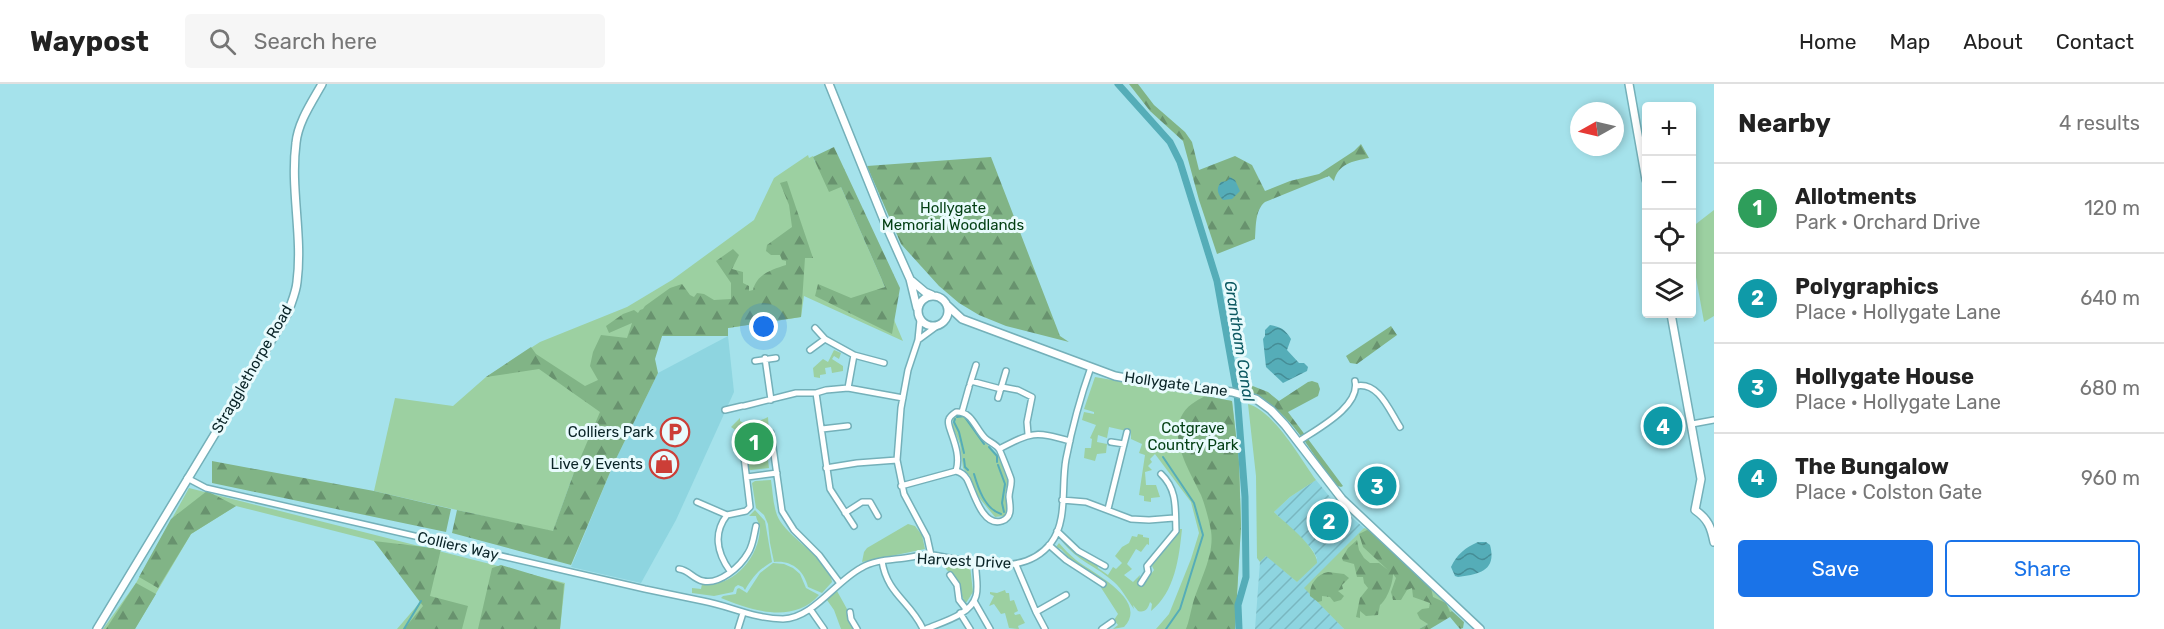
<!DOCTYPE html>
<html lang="en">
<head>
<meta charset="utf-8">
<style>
	body { margin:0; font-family:Rubik,sans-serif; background:#f6f6f6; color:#222 }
	.controls { position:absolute; right:18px; top:18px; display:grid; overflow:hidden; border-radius:6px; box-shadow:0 3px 9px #0003 }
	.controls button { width:54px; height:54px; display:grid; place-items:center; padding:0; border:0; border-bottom:2px solid #e0e0e0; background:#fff; color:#222; font:30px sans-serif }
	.compass { position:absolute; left:1570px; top:18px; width:54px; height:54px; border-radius:50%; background:#fff; box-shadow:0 3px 9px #0003; rotate:262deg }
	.you { position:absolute; left:764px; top:243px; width:21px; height:21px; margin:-15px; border:4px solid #fff; border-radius:50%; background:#1a73e8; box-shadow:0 0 0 9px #1a73e833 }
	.badge { display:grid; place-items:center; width:39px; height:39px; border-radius:50%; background:#1a73e8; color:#fff; font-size:20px; font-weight:700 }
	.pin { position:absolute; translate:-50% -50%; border:3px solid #fff; box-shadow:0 2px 6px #0006 }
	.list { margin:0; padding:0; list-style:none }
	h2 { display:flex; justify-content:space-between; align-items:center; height:78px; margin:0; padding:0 24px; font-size:26px }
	h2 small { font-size:20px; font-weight:400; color:#767676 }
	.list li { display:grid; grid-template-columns:39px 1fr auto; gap:18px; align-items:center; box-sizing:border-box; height:90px; padding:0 24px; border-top:2px solid #e0e0e0 }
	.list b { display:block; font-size:22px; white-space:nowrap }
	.list p { margin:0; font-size:20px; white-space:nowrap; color:#767676 }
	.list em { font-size:20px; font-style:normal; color:#767676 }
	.actions { display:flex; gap:12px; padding:18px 24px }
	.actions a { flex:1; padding:14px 0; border:2px solid #1a73e8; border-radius:6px; text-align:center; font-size:21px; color:#1a73e8 }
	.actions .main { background:#1a73e8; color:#fff }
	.icon { flex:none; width:33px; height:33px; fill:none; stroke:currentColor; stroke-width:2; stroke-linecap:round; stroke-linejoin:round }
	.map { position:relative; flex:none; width:1714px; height:545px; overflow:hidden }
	header { display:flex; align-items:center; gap:36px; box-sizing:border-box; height:84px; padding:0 30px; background:#fff; border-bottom:2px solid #e0e0e0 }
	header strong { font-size:28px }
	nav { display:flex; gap:33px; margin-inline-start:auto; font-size:21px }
	.search { width:420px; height:54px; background:#f6f6f6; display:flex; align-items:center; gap:15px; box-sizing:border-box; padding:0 21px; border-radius:6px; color:#767676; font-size:22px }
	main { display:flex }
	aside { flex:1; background:#fff }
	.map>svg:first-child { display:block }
	.built { fill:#8ed5e0 }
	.industrial { fill:url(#industrial-furrows) }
	.green { fill:#9cd0a1 }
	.forest { fill:url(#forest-firs) }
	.water { fill:url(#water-waves) }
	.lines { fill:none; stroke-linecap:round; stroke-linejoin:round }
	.stream { stroke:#55adb8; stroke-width:2 }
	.canal { stroke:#55adb8; stroke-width:7 }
	.street-casing { stroke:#74b0b9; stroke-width:8 }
	.secondary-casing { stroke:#74b0b9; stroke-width:10 }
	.street { stroke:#fff; stroke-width:5 }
	.secondary { stroke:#fff; stroke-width:7 }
	.labels { text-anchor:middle; stroke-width:6; stroke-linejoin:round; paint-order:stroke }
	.park-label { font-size:15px; fill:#033f13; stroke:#e9fbfd }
	.street-label { font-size:15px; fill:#0a2427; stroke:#e9fbfd }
	.poi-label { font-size:15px; fill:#0a2427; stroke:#e9fbfd; text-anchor:end }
	.water-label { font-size:16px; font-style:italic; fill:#0c5962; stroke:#e9fbfd }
</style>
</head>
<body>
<header>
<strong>Waypost</strong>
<div class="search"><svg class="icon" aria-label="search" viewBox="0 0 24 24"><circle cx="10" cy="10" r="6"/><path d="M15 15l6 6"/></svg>Search here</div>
<nav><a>Home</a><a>Map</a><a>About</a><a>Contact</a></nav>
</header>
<main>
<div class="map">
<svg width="1714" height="545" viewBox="0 0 1714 545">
	<defs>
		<pattern id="industrial-furrows" width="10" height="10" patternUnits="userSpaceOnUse" patternTransform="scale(1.5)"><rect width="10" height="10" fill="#8ed5e0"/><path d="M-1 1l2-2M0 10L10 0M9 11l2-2" fill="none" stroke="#79b7c0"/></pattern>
		<pattern id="forest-firs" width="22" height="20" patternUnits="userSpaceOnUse" patternTransform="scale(1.5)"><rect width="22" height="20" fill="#81b486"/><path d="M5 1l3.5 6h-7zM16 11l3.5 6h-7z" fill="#68926e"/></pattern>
		<pattern id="water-waves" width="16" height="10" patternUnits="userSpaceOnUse" patternTransform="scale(1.5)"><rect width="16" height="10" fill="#55adb8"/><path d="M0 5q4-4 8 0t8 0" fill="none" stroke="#458d96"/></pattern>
	</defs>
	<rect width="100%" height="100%" fill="#a5e2eb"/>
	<!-- built -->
	<path class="built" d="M728 252 734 308 676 436 641 499 571 483 614 379 658 289Z"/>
	<!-- industrial -->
	<path class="industrial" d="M1316 396 1334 418 1364 444 1341 470 1305 504 1344 545H1255L1260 478 1266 471 1297 498 1317 474 1312 465 1274 428 1290 413Z"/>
	<!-- green -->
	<path class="green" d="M808 71 809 74 813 72 815 78 841 103 885 203 881 205 903 257 804 212 801 233 728 244V252H662L617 344 573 391 553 448 374 407 395 314 453 322 486 293 540 258 627 223 672 196 754 136 774 94Z
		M1714 126V232L1704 238 1692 171V143Z
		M834 266 841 269 839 275 834 272 832 275 843 282V287L832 289 831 283 825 284 826 290 820 291V294L814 293 813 284 823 275 828 278Z
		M1095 293 1232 317 1239 378 1241 442 1235 545H1156L1169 530 1191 475 1199 449 1191 418 1155 370 1150 375 1152 378 1148 382 1152 386 1145 388 1146 401H1156L1160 413 1151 414V418L1144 417V412L1139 411 1145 371 1139 369 1142 360 1131 355V348L1109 343 1107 354 1098 351 1097 358 1107 360 1106 369 1097 370 1095 377 1084 374 1085 364H1091L1092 355 1090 354 1096 341 1082 336 1084 328 1094 330V328L1084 325Z
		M1248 320C1274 327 1300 374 1316 396L1290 413 1274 428C1285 439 1318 464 1317 479L1297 498 1266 472 1260 478 1257 474 1256 392Z
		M961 330 968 335 981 355 998 371 1008 398 1005 411 1008 426 1004 432 995 433 981 416 972 403 970 392 963 384 960 360 953 343V333Z
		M768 333 769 348 765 351 769 384 751 386 747 385 741 350 731 343 740 334V337C750 343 759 337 768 333Z
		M771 396C773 409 773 426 780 437 792 456 831 478 832 498L822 509 808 503C804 487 792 476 774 478L770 459 768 440 764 431 756 424 752 399 755 397Z
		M189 404 565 499 560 545H397L421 517 374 457 236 422 191 450 135 545H103L136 499Z
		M755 426 765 437 772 478C759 485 752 494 745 506L743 503 738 501 735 503 733 508 714 512 692 509V504L701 505 702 500C732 504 759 475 760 444 760 439 757 438 756 432H749Z
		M908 440 915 442 922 451 925 465 862 478 864 468 867 464Z
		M1364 444 1367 445C1396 471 1428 496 1452 527L1419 545H1344L1304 504Z
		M1179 445H1182C1179 474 1175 508 1151 527L1152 520 1150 518C1148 525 1145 529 1138 527L1133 521 1134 525C1127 515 1122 505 1114 498 1095 481 1078 478 1061 456L1083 474 1097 480 1098 484 1108 491 1113 483 1116 485 1122 479 1115 472 1122 463 1129 459 1132 452 1137 453 1138 450 1143 451V453L1149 454V461L1147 460 1141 468 1136 465 1127 480 1132 485 1124 491 1133 498 1140 491 1139 498 1143 501 1154 486 1152 482C1160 470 1176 456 1179 445Z
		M1059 459C1064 465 1070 471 1076 476 1091 488 1150 516 1124 543L1113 545 1118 541 1114 536 1118 530 1100 502 1104 497 1072 477 1061 465 1056 463Z
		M944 478 970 482 973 508 966 519C959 511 962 501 955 493 949 486 945 488 944 478Z
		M773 479 784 480 793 484 800 490 806 504 819 511C794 540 752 527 721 514L723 512 736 510 737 505 739 504 747 509 760 489Z
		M1005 506 1006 509H1009L1010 517 1014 516 1018 527 1014 529 1015 531 1020 530 1025 539 1018 542 1019 545 1009 544 1005 529 1001 530 994 520 989 522 994 512 990 510V508L997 509Z
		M837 507 847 525 849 537 854 545H841L834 526 827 516Z"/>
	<!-- forest -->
	<path class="forest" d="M1129 0H1138L1154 21 1185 48 1192 58 1199 86 1235 72 1252 81 1265 107 1290 97 1319 90 1354 67 1361 60 1369 74C1353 77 1338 80 1334 97L1329 92 1265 118C1255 126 1256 142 1255 155L1217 170 1199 116 1183 57 1150 27Z
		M834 63 900 204 892 250 815 212 818 200 851 214 885 203 841 103 829 108 813 73Z
		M991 73 1060 252 1069 258 1006 242 979 231 959 219 939 202 901 160 867 82Z
		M787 97 813 174H805L801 233 728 244V252H662L655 275 658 289 614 379 571 481 452 449 457 426 553 447 573 391 600 328 539 285 486 293 531 263 536 270 585 302 598 296 590 282 593 268 601 251 627 254 632 239 609 249 606 242 623 230 634 226 638 229 640 226 643 225 645 222 670 204 682 200 690 211 694 213 697 209 704 210 714 216 731 215V199L716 177 733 165 739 171 732 185 743 188V199L749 202V207L753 206C757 190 771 186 786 181V177L782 176 780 171H771L766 167 767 161 792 143 789 121 780 99Z
		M1391 242 1397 251 1357 280 1350 279 1346 272Z
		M1312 297 1318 299 1320 305 1318 312 1288 328 1343 402 1341 403 1335 401C1310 367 1286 319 1243 306L1245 299 1268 308 1279 317 1308 298Z
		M1205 312 1232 317 1239 378 1241 442 1235 545H1186C1189 538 1190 530 1192 523 1198 499 1215 472 1211 447 1209 436 1205 421 1201 411 1191 389 1170 358 1181 333 1186 322 1196 317 1205 312Z
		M212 377 374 407 451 425 446 448 212 399Z
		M207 407 236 422 191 450 158 504 139 493 171 435Z
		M1367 446 1372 447 1431 504 1433 513 1446 519 1450 528 1452 527 1464 538 1463 544 1460 545 1450 533 1430 545H1419L1428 540 1420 535 1417 529 1422 525 1429 524 1430 519 1413 513 1412 504 1407 506 1401 516H1393L1391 508 1396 494 1393 490C1393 499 1387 516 1380 521L1378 531 1366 532 1360 527V534L1356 533 1360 514 1368 504 1364 499 1363 493H1357L1354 480 1343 477 1342 474 1348 464 1357 456 1359 466 1364 474 1370 479H1379L1388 486 1363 463 1359 450Z
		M374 457 441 465 430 512 468 522 462 545H404L423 522Z
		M501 481 564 500 560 545H478L492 484Z
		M1328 488 1344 490 1349 494 1342 501 1343 505 1338 507 1344 512 1341 516 1334 518 1330 513 1322 512V517L1318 518 1310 512C1309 501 1317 490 1328 488Z
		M136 499 156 510 135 545H106Z"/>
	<!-- water -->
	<path class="water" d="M1230 93 1235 96 1240 107 1232 115 1223 116C1217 110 1216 104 1221 98L1227 97Z
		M1270 241C1281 243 1285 245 1291 255L1287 266 1299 279H1304L1308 283 1307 287 1283 299 1266 283 1263 255 1265 252V246Z
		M1478 458H1486L1490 461C1497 487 1479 490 1458 493L1455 492 1451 483C1457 470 1465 464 1478 458Z"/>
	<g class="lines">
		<!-- stream -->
		<path class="stream" d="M957 333 964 332 984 360
			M955 335 954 338 959 348 964 369
			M989 363 997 372V378
			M1163 373 1194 419 1203 451 1180 525 1166 545
			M964 375 965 383 968 386
			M998 381 1005 400 1002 419 1004 428
			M974 390C978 404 985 425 1001 430
			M404 545 421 517"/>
		<!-- canal -->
		<path class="canal" d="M1118 0 1170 58 1180 78 1217 197 1237 309 1245 413 1246 493 1238 521 1239 545"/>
		<!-- street casing -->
		<g class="street-casing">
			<path id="street" d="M920 236 918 256 908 286 901 324 897 376 904 410 927 453 931 471
				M815 244 825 255 854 271 848 304
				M918 256 937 242
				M810 266 825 255
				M854 271 884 279
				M765 274 771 316
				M755 277 776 274
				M971 297 1001 305
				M970 300 976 281
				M1356 302C1379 297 1390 328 1400 343
				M1002 303 1018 306 1032 313 1027 338 1028 350
				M816 309 830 405 854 442
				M998 314 1006 287
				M744 322 796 309H816L826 306 848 304 903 314
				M725 326 742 322
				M956 328C972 327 975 344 985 354 989 358 996 360 999 365 1000 366 1010 392 1011 395 1012 401 1009 407 1009 413 1010 422 1013 433 1002 437 982 444 973 406 967 395 964 390 960 388 956 387 963 366 945 342 949 335 950 332 953 330 956 328Z
				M962 328 969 303
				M1692 340 1714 336
				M822 345 848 342
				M771 349 782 427 794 446 819 471 839 498
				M1111 358 1124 360
				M1298 358C1315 346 1361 323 1355 297
				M999 365C1032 348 1034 347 1070 357
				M826 384 857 379 897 376
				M747 393 777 389
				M187 394 206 404 645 505C665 509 684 513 703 517 730 522 755 535 783 535 813 534 835 498 861 484 874 476 890 476 905 474 913 473 923 470 932 471 970 476 1022 496 1051 459 1068 437 1061 401 1066 375 1072 344 1080 314 1091 283
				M901 402 956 387
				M1062 416 1086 418 1131 435 1149 436 1174 434
				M697 418 727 431
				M1108 425 1127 348
				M845 429 862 418H870L878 432
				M1057 447 1078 467 1105 482
				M1049 461 1066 476 1103 500
				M882 477C887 510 910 517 923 545
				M1016 481 1036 528 1045 545
				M679 485C689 486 693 495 703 497 719 501 740 483 748 469 753 462 754 451 756 442
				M730 487C717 469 713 449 727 431L746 427 750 423 744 373
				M950 491 957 501 959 516 966 525
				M1141 499 1148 488 1147 482 1176 447C1175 426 1178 406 1161 390
				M974 517 990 545
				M810 525 824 545
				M850 528 851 535 857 545
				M1036 528 1066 511
				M960 529 970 545
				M738 545 743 529
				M926 545C942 538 971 531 976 512 979 502 975 489 976 479
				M1102 545 1112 538"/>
		</g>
		<!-- secondary casing -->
		<g class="secondary-casing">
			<path id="secondary" d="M829 0 885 139 910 195 917 224
				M1629 0 1646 96
				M912 197 925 208 932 211
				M918 227a15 15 0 1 1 30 0a15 15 0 1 1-30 0Z
				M948 222 962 235 1115 292 1163 301 1232 308 1256 315 1271 326 1285 341 1342 415 1480 545
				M1671 230 1701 395 1695 426C1708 435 1711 443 1714 458
				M97 545 288 229C291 219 296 209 297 198 303 152 290 105 296 59 298 38 312 18 322 0"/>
		</g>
		<!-- street -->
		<use href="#street" class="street"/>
		<!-- secondary -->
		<use href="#secondary" class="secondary"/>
	</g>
	<!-- icons -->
	<defs>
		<g id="parking-ring" transform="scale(1.5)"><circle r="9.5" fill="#e9fbfd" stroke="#cc3e37" stroke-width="1.5"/><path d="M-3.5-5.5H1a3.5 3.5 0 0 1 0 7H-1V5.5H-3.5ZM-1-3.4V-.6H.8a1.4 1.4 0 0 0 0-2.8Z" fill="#cc3e37"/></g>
		<g id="shop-ring" transform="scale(1.5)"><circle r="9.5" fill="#e9fbfd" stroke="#cc3e37" stroke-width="1.5"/><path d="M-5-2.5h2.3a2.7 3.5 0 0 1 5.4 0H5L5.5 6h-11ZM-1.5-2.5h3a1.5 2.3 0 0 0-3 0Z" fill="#cc3e37"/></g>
	</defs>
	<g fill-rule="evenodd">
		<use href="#parking-ring" x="675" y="348"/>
		<use href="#shop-ring" x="664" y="380"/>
	</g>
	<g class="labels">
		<!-- park labels -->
		<g class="park-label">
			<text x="953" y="129">Hollygate<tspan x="953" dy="17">Memorial Woodlands</tspan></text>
			<text x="1193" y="349">Cotgrave<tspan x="1193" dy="17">Country Park</tspan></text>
		</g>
		<!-- street labels -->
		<g class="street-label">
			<text transform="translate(252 285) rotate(-60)" y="5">Stragglethorpe Road</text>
			<text transform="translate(1176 300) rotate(8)" y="5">Hollygate Lane</text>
			<text transform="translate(458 462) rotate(13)" y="5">Colliers Way</text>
			<text transform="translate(964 477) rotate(3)" y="5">Harvest Drive</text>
		</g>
		<!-- poi labels -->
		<g class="poi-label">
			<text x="654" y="353">Colliers Park</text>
			<text x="643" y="385">Live 9 Events</text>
		</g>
		<!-- water labels -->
		<g class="water-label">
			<text transform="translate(1240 257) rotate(81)" y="6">Grantham Canal</text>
		</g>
	</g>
</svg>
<div class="controls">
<button>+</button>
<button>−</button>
<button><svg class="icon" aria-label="locate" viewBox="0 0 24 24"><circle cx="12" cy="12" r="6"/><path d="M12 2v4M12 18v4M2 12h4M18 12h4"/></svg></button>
<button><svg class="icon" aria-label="layers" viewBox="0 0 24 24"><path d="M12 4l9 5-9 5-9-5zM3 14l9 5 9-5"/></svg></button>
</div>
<svg class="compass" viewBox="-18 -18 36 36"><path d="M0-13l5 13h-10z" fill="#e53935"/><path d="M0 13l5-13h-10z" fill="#767676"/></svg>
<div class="you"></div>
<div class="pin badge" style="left:754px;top:358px;background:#2e9e5b">1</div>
<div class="pin badge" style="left:1329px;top:437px;background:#0f9aa8">2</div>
<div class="pin badge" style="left:1377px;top:402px;background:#0f9aa8">3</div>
<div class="pin badge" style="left:1663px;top:342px;background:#0f9aa8">4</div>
</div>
<aside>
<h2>Nearby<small>4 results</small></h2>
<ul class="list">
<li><span class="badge" style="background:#2e9e5b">1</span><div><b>Allotments</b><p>Park · Orchard Drive</p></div><em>120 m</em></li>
<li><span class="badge" style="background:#0f9aa8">2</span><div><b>Polygraphics</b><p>Place · Hollygate Lane</p></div><em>640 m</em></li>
<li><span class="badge" style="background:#0f9aa8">3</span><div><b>Hollygate House</b><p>Place · Hollygate Lane</p></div><em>680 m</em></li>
<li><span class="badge" style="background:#0f9aa8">4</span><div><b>The Bungalow</b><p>Place · Colston Gate</p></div><em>960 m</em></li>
</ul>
<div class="actions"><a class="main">Save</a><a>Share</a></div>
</aside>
</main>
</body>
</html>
